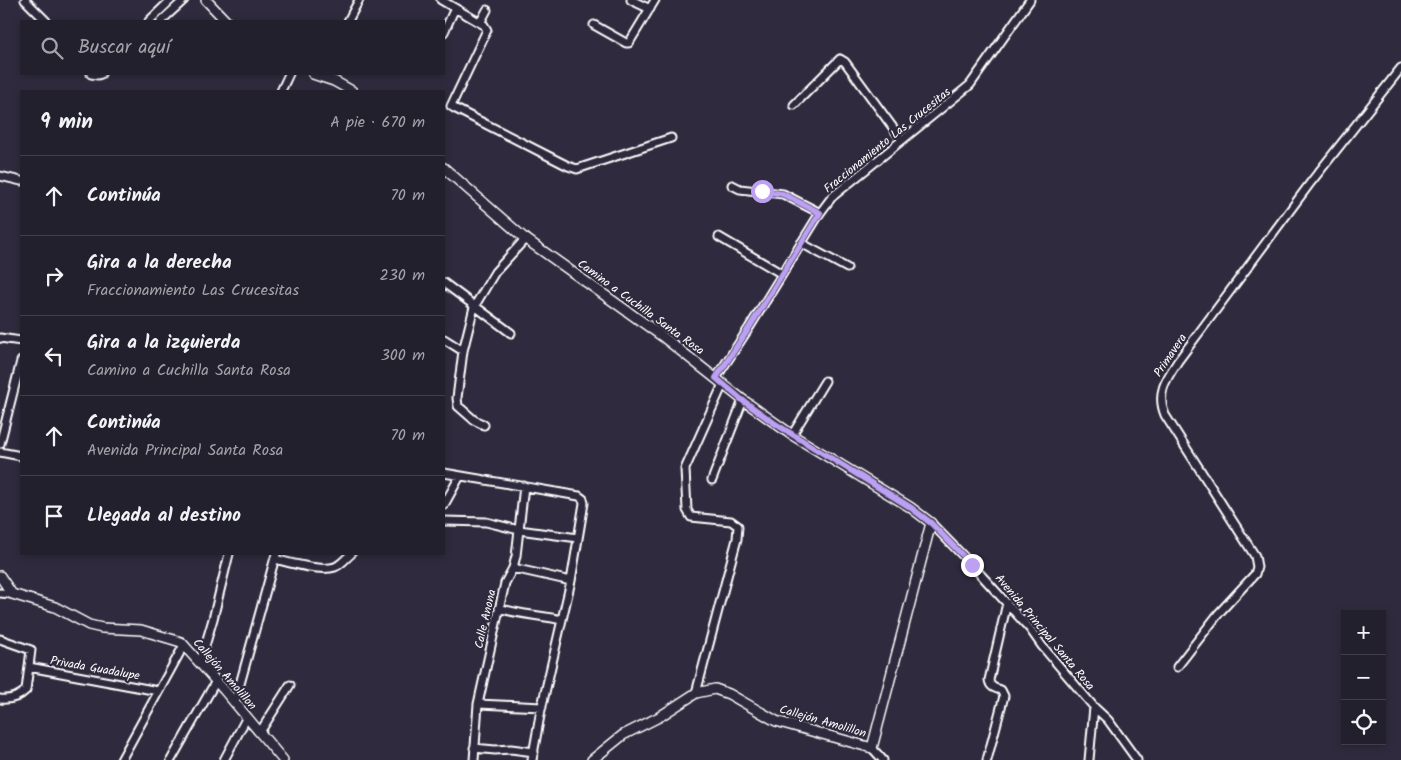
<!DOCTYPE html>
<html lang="es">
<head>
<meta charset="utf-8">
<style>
	body { margin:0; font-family:Kalam,sans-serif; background:#2f2d3a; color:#f1f3f6 }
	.controls { position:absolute; right:15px; bottom:15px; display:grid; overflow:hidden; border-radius:0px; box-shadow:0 2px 8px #0003 }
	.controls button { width:45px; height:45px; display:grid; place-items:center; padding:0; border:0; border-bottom:1px solid #403e4a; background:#23202e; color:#f1f3f6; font:25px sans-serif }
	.stop { position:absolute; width:15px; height:15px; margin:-11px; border:4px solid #bca0f2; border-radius:50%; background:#fff }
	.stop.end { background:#bca0f2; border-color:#fff; box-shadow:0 1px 5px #0008 }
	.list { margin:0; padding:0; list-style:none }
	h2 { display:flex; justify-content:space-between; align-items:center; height:65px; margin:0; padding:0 20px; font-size:21px }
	h2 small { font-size:16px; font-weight:400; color:#a3a3aa }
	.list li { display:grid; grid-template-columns:32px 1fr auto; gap:15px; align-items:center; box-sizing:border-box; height:80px; padding:0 20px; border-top:1px solid #403e4a }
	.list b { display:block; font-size:19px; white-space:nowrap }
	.list p { margin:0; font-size:16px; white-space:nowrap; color:#a3a3aa }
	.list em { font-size:16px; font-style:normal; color:#a3a3aa }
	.icon { flex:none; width:28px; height:28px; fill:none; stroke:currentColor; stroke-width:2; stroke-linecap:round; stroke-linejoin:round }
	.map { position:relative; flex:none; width:1401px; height:760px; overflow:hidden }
	.search { position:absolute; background:#23202e; box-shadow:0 2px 8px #0003; left:20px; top:20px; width:425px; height:55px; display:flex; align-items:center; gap:12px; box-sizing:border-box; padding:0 18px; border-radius:0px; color:#a3a3aa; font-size:19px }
	.panel { position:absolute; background:#23202e; box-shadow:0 2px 8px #0003; left:20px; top:90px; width:425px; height:465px; border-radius:0px }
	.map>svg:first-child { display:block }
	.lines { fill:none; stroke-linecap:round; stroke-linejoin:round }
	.minor-casing { stroke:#fff; stroke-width:11 }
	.tertiary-casing { stroke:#fff; stroke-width:12 }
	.minor { stroke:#2f2a3d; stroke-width:7 }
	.tertiary { stroke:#2f2a3d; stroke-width:9 }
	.route { stroke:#bca0f2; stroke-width:6 }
	.labels { text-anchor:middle; stroke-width:4.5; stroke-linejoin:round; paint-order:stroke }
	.street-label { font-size:12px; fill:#fff; stroke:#2f2a3d }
</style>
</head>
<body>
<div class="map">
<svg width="1401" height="760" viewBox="0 0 1401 760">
	<rect width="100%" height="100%" fill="#2f2a3d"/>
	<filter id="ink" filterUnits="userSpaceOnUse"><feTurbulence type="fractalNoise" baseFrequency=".02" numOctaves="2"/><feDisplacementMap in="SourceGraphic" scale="10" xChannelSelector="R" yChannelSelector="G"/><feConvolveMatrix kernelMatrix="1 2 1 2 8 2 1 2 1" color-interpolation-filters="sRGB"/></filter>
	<g filter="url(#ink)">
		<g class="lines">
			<!-- minor casing -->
			<g class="minor-casing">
				<path id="minor" d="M25 0 46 21
					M441 0 484 25 487 30 451 106 454 108 568 166 577 169 671 138
					M631 0 650 9
					M149 21 171 0
					M161 21 184 0
					M348 21 359 0
					M480 23 487 10
					M594 25 626 43H629L655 0
					M444 32 455 8
					M91 74 98 75 101 74
					M281 91 289 74
					M794 105 840 59 845 62 902 140
					M0 176 21 181
					M732 185 740 189 783 194 820 213
					M719 237 782 274
					M801 243 847 268
					M444 283 511 333
					M0 338 21 341
					M444 339 463 351
					M716 378 749 328 820 213 832 197 970 85 1030 0
					M484 425 474 420 458 406 457 398 463 351 474 307 495 272 526 238
					M792 435 825 381
					M0 444 21 361
					M0 452 21 456
					M444 473 579 496 583 499 584 503 571 581 541 710 532 760
					M712 480 743 400
					M444 505 460 476
					M444 521 486 522 519 530 578 538
					M931 523 972 565 1030 629 1042 646 1094 707 1108 720 1137 760
					M275 559C290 563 321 572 335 567 342 564 346 558 351 554
					M513 568 571 581
					M0 593 12 594
					M499 608C519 615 541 615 562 620
					M0 639 31 650 26 690C18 698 10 700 0 699
					M200 663 213 619 229 554
					M29 667 158 691
					M1177 667 1219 613 1255 574 1257 567 1255 556 1165 415C1156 393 1166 379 1178 361L1311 182 1401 68
					M696 693 737 539 738 526 731 521 691 517 687 510 685 469 723 384
					M235 702 276 554
					M478 704 542 707
					M260 732 290 685
					M474 748 495 750 511 749 534 752
					M872 748 883 760
					M121 760 184 645
					M171 760 216 681
					M224 760 247 717
					M474 760 478 704 505 583 513 568 516 556 524 486
					M987 760 1004 696 1001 690C994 688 990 687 989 680L1007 603
					M1089 760 1094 707"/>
			</g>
			<!-- tertiary casing -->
			<g class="tertiary-casing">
				<path id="tertiary" d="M206 0 226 21
					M313 74 334 81 352 91
					M444 168 523 237 662 336 743 400 792 435 910 507 931 523 872 748 776 721 729 694 715 689 696 693 659 717 623 735 592 760
					M0 576 12 594 55 607 89 625 102 628 141 630 181 642 224 690 283 760"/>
			</g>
			<!-- minor -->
			<use href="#minor" class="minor"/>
			<!-- tertiary -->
			<use href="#tertiary" class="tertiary"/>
		</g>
	</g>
	<g class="lines" filter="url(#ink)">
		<!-- route -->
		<path class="route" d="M762 191 783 194 820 213 749 328 716 378 742 400 774 423 910 507 931 523 972 565"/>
	</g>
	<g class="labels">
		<!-- street labels -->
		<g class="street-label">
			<text transform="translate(887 140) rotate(-39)" y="4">Fraccionamiento Las Crucesitas</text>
			<text transform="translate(641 307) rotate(36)" y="4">Camino a Cuchilla Santa Rosa</text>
			<text transform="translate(1170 355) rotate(-56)" y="4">Primavera</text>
			<text transform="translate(485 619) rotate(-77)" y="4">Calle Anona</text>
			<text transform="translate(1045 632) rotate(50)" y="4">Avenida Principal Santa Rosa</text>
			<text transform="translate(95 668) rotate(10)" y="4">Privada Guadalupe</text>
			<text transform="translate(225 674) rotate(49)" y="4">Callejón Amolillon</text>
			<text transform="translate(823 721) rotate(16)" y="4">Callejón Amolillon</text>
		</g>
	</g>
</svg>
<div class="controls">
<button>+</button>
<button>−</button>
<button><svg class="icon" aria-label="locate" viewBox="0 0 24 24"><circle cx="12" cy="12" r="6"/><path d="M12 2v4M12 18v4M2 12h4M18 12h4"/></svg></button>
</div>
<div class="stop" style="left:762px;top:191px"></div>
<div class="stop end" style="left:972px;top:565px"></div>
<div class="search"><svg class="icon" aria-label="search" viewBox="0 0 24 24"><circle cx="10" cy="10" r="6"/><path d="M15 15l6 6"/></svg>Buscar aquí</div>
<section class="panel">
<h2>9 min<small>A pie · 670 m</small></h2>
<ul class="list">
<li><svg class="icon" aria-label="ahead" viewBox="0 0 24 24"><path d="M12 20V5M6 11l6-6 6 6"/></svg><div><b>Continúa</b></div><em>70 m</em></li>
<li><svg class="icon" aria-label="right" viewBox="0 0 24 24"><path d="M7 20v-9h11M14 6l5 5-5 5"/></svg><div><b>Gira a la derecha</b><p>Fraccionamiento Las Crucesitas</p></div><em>230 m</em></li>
<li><svg class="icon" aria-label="left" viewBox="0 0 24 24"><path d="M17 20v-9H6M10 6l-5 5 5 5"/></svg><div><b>Gira a la izquierda</b><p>Camino a Cuchilla Santa Rosa</p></div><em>300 m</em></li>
<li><svg class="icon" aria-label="ahead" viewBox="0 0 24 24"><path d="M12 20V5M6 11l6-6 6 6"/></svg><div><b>Continúa</b><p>Avenida Principal Santa Rosa</p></div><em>70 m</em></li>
<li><svg class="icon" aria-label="arrive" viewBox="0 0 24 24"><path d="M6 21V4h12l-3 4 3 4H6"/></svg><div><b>Llegada al destino</b></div></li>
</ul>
</section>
</div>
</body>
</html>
